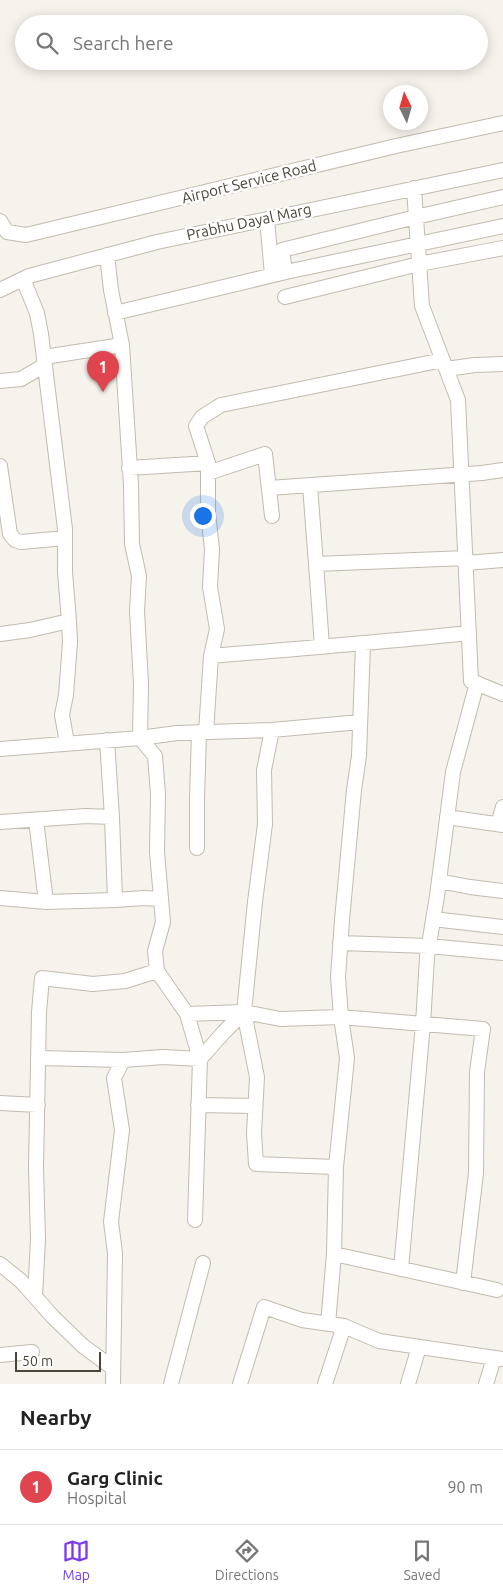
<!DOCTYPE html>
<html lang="en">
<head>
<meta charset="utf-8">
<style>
	body { margin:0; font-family:Ubuntu,sans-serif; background:#f2f2f2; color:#222 }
	.compass { position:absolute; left:383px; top:85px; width:45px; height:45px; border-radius:50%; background:#fff; box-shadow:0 2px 12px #0003; rotate:355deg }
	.scale { position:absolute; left:15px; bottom:12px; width:86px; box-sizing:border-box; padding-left:5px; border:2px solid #4b4439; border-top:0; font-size:14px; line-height:18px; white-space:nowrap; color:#4b4439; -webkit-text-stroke:4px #fff; paint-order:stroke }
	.you { position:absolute; left:202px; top:515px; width:18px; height:18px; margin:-12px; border:4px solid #fff; border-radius:50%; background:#1a73e8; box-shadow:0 0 0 8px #1a73e833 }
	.badge { display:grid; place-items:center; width:32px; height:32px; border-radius:50%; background:#7c3aed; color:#fff; font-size:16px; font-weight:700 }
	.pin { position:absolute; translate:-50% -41px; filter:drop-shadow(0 1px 2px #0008) }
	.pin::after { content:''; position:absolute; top:26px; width:18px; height:15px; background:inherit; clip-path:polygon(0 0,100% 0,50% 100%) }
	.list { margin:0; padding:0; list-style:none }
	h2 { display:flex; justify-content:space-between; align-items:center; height:65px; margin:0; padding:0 20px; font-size:21px }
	h2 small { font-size:16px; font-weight:400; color:#767676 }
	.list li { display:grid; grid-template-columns:32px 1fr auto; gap:15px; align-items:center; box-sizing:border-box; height:75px; padding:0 20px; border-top:1px solid #e0e0e0 }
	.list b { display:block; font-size:19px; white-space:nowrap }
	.list p { margin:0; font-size:16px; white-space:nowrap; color:#767676 }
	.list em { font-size:16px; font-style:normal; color:#767676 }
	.icon { flex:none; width:28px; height:28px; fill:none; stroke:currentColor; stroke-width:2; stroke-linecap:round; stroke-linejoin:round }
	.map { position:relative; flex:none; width:503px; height:1384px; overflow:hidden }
	.search { position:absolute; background:#fff; box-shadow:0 2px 12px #0003; left:15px; right:15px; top:15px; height:55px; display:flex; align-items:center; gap:12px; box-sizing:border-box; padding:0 18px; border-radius:28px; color:#767676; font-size:19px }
	.sheet { height:140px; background:#fff }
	nav { display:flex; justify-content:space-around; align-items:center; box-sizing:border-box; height:70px; border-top:1px solid #e0e0e0; background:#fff; font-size:14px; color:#767676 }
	nav a { display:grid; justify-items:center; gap:2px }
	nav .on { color:#7c3aed }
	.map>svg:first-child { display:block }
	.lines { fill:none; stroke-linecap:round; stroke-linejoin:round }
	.minor-casing { stroke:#c2bbae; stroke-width:16 }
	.minor { stroke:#fff; stroke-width:14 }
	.labels { text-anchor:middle; stroke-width:5; stroke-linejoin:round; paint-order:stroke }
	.street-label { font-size:15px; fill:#4b4439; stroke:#fff }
</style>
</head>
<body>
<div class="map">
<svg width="503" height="1384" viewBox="0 0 503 1384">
	<rect width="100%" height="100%" fill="#f6f3ec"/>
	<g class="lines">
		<!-- minor casing -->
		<g class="minor-casing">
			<path id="minor" d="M414 188 422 306 458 400 471 681 503 694
				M267 219 272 275
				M0 221 7 232 26 235 396 146 503 123
				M285 272 282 250 416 217 503 197
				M23 279 37 313 41 334 65 529V572L69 621
				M0 290 29 276 157 242 503 170
				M285 297 419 264 503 248
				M115 313 286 272 503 226
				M44 357 122 345
				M446 369 475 365 503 364
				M0 381 21 379 45 365
				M0 466 10 534 15 540 21 542 65 538
				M129 468 208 463
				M208 473 265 454 272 516
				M310 486 316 564 466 558
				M269 488 482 473 503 470
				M466 563 503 560
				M316 564 322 646
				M0 634 30 630 69 621 70 642 66 695 62 715 67 743
				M211 656 217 629 210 587 212 549 208 513V463L196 426 202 417 221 405 443 360
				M272 730 264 770 265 824 255 902 244 1012 280 1019 341 1017 338 977 342 920 354 790 359 756 363 644
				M206 732 211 656C297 649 383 642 469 633
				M140 738 155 756 158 794 157 852 163 922 155 951 157 971 187 1014 244 1012
				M140 738 177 733 272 730 360 722
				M107 740 112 817
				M0 749 140 738 141 684 137 611 139 576 132 544 131 485 122 345 111 290 107 255
				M447 817 503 825
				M36 820 46 902
				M0 822 86 816 112 817 115 900 144 898 161 899
				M498 824 503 807
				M197 848V800L199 732
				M439 881 470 887 503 891
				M0 898 46 902 115 900
				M433 919 503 927
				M340 943 429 946 503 953
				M244 1012 257 1077 254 1133 256 1164 336 1167
				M187 1014 200 1059 195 1220
				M39 1058 123 1060
				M200 1059 224 1032 244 1012
				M0 1103 38 1105
				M198 1105 255 1106
				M334 1254 497 1290
				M0 1264 21 1281 53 1317 83 1346 113 1368
				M401 1269 423 1024 427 957 437 896 453 772 477 683
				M35 1297 38 1239 36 1168 39 1012 42 978 93 984 125 981 157 971
				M328 1324 334 1254 336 1167 347 1058 341 1017 483 1029 477 1072 476 1173 463 1283
				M0 1355 32 1352
				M113 1384 115 1253 111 1222 122 1130 114 1078 123 1060 163 1057 200 1059
				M171 1384 203 1263
				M240 1384 264 1307 302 1320 344 1326 379 1341 503 1359
				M325 1384 344 1326
				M408 1384 419 1347
				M486 1384 494 1358"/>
		</g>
		<!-- minor -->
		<use href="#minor" class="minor"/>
	</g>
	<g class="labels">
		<!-- street labels -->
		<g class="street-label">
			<text transform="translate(249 182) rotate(-14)" y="5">Airport Service Road</text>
			<text transform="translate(249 222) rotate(-12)" y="5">Prabhu Dayal Marg</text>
		</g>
	</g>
</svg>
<svg class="compass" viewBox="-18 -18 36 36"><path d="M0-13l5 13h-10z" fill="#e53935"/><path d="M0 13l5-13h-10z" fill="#767676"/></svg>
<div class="scale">50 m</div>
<div class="you"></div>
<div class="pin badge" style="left:103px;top:392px;background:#e0444e">1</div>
<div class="search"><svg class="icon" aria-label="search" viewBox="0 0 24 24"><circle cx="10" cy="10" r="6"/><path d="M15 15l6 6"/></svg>Search here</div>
</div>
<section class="sheet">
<h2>Nearby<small></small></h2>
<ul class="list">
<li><span class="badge" style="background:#e0444e">1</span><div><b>Garg Clinic</b><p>Hospital</p></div><em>90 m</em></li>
</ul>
</section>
<nav>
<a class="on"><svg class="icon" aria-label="map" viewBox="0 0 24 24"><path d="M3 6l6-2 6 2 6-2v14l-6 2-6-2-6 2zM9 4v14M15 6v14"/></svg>Map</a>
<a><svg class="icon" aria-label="directions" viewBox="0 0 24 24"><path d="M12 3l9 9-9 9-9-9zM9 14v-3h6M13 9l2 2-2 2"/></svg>Directions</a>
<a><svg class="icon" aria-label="saved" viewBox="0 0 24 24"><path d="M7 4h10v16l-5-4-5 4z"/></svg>Saved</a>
</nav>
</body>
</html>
